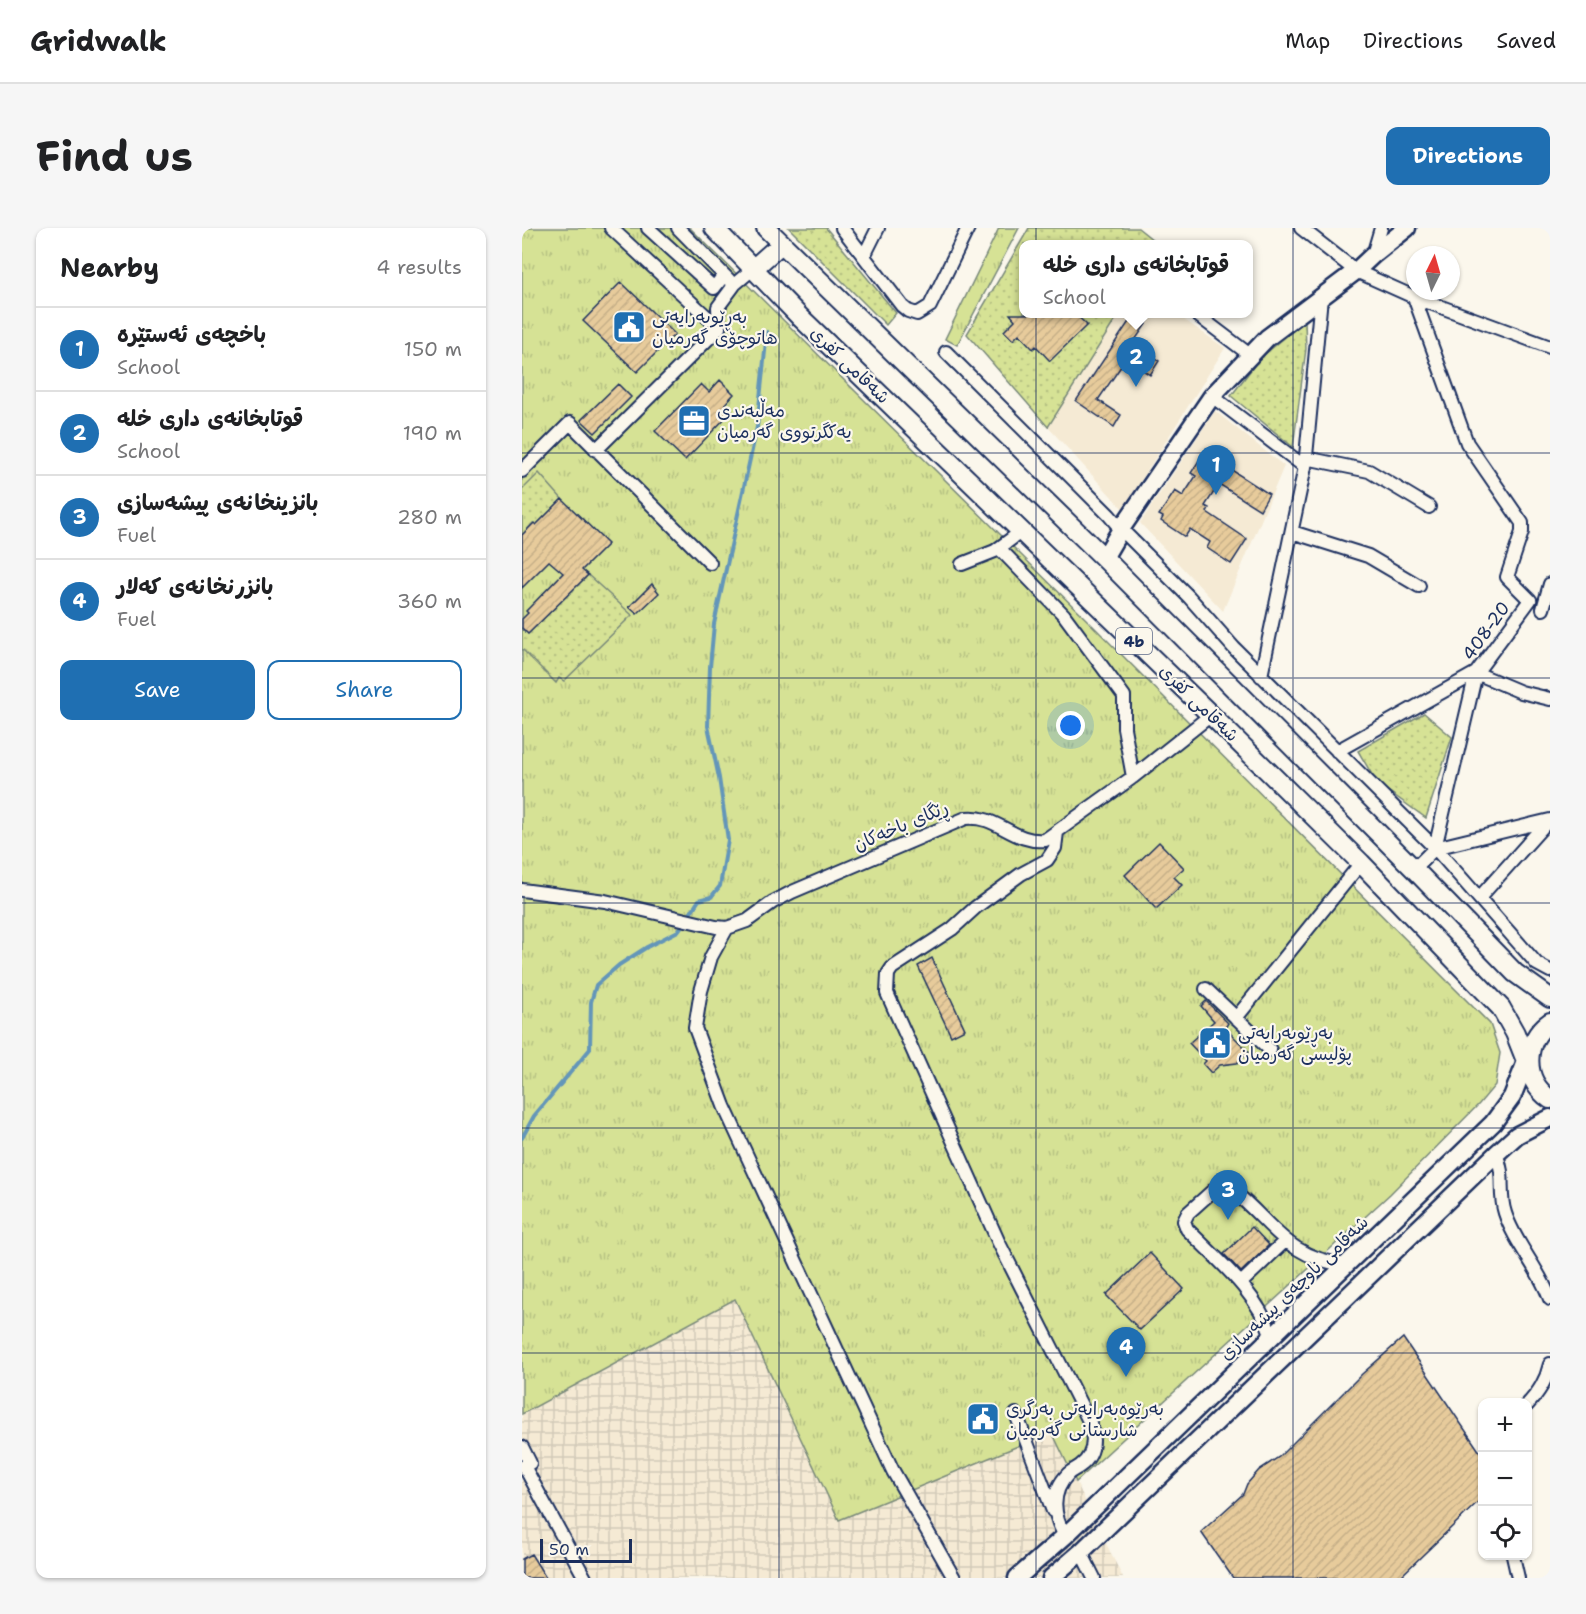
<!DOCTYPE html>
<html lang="en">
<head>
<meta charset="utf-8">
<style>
	body { margin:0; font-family:"Shantell Sans","Playpen Sans Arabic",sans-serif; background:#f6f6f6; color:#202124 }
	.controls { position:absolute; right:18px; bottom:18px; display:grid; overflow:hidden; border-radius:12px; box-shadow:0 2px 4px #0004 }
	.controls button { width:54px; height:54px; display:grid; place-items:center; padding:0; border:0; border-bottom:2px solid #e0e0e0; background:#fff; color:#202124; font:30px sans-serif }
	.compass { position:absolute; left:884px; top:18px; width:54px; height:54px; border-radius:50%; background:#fff; box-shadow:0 2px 4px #0004; rotate:5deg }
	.scale { position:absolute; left:18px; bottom:15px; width:92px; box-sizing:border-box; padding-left:6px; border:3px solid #1b2f5e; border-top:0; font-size:16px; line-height:21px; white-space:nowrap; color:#1b2f5e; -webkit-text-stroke:4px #fbf7ec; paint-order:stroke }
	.you { position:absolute; left:549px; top:498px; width:21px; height:21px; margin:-15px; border:4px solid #fff; border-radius:50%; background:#1a73e8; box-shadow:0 0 0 9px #1a73e833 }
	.badge { display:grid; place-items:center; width:39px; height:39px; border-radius:50%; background:#1f6fb2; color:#fff; font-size:20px; font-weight:700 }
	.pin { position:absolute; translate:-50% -50px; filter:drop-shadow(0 2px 3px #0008) }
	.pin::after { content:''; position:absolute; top:32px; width:21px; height:18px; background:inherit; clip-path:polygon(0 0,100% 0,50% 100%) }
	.popup { position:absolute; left:497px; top:12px; width:234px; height:78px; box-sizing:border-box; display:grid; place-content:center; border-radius:12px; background:#fff; filter:drop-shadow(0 2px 4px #0005); font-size:20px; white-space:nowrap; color:#757577 }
	.popup b { font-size:22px; color:#202124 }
	.popup::after { content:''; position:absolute; left:50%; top:100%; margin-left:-12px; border:12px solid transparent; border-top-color:#fff }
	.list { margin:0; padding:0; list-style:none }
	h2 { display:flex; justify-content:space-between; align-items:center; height:78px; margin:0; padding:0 24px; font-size:26px }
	h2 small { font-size:20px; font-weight:400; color:#757577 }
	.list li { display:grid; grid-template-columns:39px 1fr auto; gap:18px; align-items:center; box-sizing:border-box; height:84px; padding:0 24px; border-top:2px solid #e0e0e0 }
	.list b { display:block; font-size:22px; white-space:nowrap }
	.list p { margin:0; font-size:20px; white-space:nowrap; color:#757577 }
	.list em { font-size:20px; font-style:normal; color:#757577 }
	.actions { display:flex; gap:12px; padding:18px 24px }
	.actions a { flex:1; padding:14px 0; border:2px solid #1f6fb2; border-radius:12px; text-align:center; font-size:21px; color:#1f6fb2 }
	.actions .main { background:#1f6fb2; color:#fff }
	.icon { flex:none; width:33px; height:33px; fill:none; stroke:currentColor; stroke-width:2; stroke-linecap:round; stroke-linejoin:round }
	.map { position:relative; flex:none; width:1028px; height:1350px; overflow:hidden; border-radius:12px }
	header { display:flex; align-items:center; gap:36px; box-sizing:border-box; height:84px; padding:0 30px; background:#fff; border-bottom:2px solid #e0e0e0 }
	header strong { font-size:28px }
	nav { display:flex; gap:33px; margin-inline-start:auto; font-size:21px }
	.intro { display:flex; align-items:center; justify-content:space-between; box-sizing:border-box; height:144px; padding:0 36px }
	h1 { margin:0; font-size:42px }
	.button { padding:15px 27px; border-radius:12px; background:#1f6fb2; color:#fff; font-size:21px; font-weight:700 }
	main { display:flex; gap:36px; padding:0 36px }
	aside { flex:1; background:#fff; border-radius:12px; box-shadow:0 2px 4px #0004 }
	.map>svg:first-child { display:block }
	.built { fill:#f5ead4 }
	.industrial { fill:url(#industrial-grid) }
	.grass { fill:url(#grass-tufts); stroke:#78887a; stroke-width:1.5 }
	.park { fill:url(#park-dots); stroke:#78887a; stroke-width:1.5 }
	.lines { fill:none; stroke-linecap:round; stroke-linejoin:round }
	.stream { stroke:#6496b9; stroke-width:4 }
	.building { fill:url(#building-hatch); stroke:#1b2f5e; stroke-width:1.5 }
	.minor-casing { stroke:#1b2f5e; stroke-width:16 }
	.major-casing { stroke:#1b2f5e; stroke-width:21 }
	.highway-casing { stroke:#1b2f5e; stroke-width:22 }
	.minor { stroke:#fbf7ec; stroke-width:12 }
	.major { stroke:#fbf7ec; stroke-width:16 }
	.highway { stroke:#fbf7ec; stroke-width:18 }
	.grid { fill:none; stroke:#1b2f5e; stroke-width:1.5; stroke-opacity:0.55 }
	.labels { text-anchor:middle; stroke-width:4.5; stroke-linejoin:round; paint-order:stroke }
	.shield { fill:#fbf7ec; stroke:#5e6b89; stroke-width:1.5 }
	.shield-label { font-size:16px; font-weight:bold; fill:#1b2f5e }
	.poi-label { font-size:18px; fill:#1b2f5e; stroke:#fbf7ec; text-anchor:start }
	.street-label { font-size:18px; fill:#1b2f5e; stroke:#fbf7ec }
</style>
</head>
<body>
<header>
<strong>Gridwalk</strong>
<nav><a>Map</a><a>Directions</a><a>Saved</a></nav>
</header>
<div class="intro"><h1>Find us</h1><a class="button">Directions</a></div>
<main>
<aside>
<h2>Nearby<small>4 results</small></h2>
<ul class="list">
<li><span class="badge">1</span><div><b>باخچەی ئەستێرە</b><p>School</p></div><em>150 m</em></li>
<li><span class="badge">2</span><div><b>قوتابخانەی داری خلە</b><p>School</p></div><em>190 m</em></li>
<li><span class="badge">3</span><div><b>بانزینخانەی پیشەسازی</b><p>Fuel</p></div><em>280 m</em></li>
<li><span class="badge">4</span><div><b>بانزرنخانەی کەلار</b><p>Fuel</p></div><em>360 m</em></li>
</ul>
<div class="actions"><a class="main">Save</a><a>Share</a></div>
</aside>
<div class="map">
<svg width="1028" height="1350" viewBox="0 0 1028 1350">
	<defs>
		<pattern id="industrial-grid" width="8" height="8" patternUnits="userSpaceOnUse" patternTransform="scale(1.5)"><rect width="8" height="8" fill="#f5ead4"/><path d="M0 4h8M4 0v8" fill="none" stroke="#d1c9b8"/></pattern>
		<pattern id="grass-tufts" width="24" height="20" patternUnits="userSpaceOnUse" patternTransform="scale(1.5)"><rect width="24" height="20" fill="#d6e295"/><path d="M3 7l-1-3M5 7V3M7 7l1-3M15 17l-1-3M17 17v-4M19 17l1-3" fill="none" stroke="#b7c283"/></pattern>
		<pattern id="park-dots" width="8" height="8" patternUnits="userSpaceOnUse" patternTransform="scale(1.5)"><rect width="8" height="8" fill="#d6e295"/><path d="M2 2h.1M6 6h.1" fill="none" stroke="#b7c283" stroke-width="1.8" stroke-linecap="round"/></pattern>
		<pattern id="building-hatch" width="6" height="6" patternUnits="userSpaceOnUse" patternTransform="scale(1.5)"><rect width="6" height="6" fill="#e7cb9b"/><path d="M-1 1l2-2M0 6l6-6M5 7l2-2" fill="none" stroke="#c6af88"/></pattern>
	</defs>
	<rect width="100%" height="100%" fill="#fbf7ec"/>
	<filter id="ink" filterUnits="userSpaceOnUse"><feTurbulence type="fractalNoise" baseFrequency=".0167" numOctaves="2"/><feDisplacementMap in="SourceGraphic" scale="12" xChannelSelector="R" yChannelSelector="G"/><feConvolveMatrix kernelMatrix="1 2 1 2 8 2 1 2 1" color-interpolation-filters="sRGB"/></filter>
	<g filter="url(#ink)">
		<!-- built -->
		<path class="built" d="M597 86H654L703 120 601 281 526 199Z
			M693 183 762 238 701 383 618 295Z"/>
		<!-- industrial -->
		<path class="industrial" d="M213 1071 317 1291 530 1204 601 1350H0V1186Z"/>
		<!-- grass -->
		<path class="grass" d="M0 0H168L567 394 968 796 978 825 973 857 957 876 868 966 554 1254 530 1204 317 1292 213 1071 0 1186Z
			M477 0H497L435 117 423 111Z"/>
		<!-- park -->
		<path class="park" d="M267 0H304L374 85 364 97Z
			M507 0H616L636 16H502V86H597L526 199 445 106Z
			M783 93 784 121 771 219 709 168 738 130Z
			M17 245 40 271 14 297 11 295 0 307V262Z
			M66 347 110 387 42 453 37 450 34 455 0 421V400L6 406Z
			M902 485 930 509 904 590 855 555 836 523Z"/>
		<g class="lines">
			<!-- stream -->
			<path class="stream" d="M166 689 177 672 189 669 198 658 206 612 197 550 186 498 188 439 192 396 235 199 245 104
				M0 910 12 888 68 821 69 774 74 757 97 737 125 719 156 703 162 695"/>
		</g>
		<!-- building -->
		<path class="building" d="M99 54 153 106 115 144 61 93Z
			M488 86H553L565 97 528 133 514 118 511 121 497 106 491 112 482 103 493 92Z
			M612 86H631L611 115 637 133 628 147 604 131 576 172 599 187 592 199 554 173Z
			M198 152 212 166 203 176 210 183 163 232 133 203 179 156 187 164Z
			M96 156 109 169 73 205 59 192Z
			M685 220 711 236 708 241 747 266 738 282 697 256 683 278 687 280 685 284 725 311 709 336 685 320 688 314 668 301 663 309 639 293 641 289 637 287 653 263 661 268 674 248 669 245Z
			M40 271 86 316 60 342 66 347 6 406 0 400V391L6 385 4 383 41 345 27 333 0 360V307L12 295 14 297Z
			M130 356 137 365 115 386 107 379Z
			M637 614 662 640 652 649 660 657 634 681 603 647Z
			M410 730 443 801 429 808 396 738Z
			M684 773 706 795 703 800 727 824 715 835 698 837 689 845 681 836 684 833 667 815 692 793 679 778Z
			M730 999 747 1017 719 1044 702 1026Z
			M628 1025 662 1061 618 1102 584 1067Z
			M881 1110 960 1227V1270L877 1350H711L679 1304 721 1266 725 1256 737 1242 757 1229 840 1146Z
			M9 1326 24 1350H0V1331Z"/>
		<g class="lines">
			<!-- minor casing -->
			<g class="minor-casing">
				<path id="minor" d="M89 0 197 100
					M126 0 192 60 202 47
					M156 0 207 52
					M320 0 380 78 386 83 395 86 408 78 446 0
					M779 0 834 43 892 69 1028 119
					M851 27 859 0
					M342 28 356 0
					M674 86 728 127
					M424 124 587 287 599 301 667 369 712 420 913 620 1015 736 1028 743
					M690 168 783 239
					M74 222 197 100 196 79 213 56 232 40
					M784 230 847 243 907 279
					M0 243 48 195 188 335
					M770 304 846 328 897 358
					M477 320 542 387 602 468V500L611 549
					M440 336 473 323 500 303
					M1021 381 1028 356
					M739 448 783 239 799 69
					M815 523 954 445 999 464 1028 471
					M535 604 533 620 525 632 499 646 454 679 430 701 370 740 366 746 365 765 477 1015 568 1195C573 1211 573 1227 558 1238 554 1241 549 1243 546 1246 528 1265 531 1287 543 1308
					M913 620 1028 592
					M892 641 913 620 954 445 1008 372 985 349 1000 304V295L945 215 892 69
					M0 662 83 673 194 699 205 700 225 693 251 674 270 664 444 590C474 586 492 616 523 612L611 549 689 487
					M958 669 1025 594
					M205 700 189 729 179 763 173 800 202 878 371 1243 432 1350
					M684 761 748 822
					M714 790 839 635
					M974 926C984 947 976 965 983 985 993 1016 1017 1040 1028 1071
					M719 1055 763 1013
					M750 1108C734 1063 698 1034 665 1001L662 993 666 985 695 959H706C751 993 761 1029 824 1037
					M1005 1177C1017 1164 1024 1153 1028 1136
					M494 1186 531 1283
					M0 1219 8 1235 2 1238 63 1350
					M559 1324 572 1350
					M991 1328 996 1350"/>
			</g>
			<!-- major casing -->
			<g class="major-casing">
				<path id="major" d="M582 330 599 301 690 168 745 110 834 43 851 27 885 0
					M495 1350 543 1308 971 895 990 869 1007 826
					M529 1350 559 1324 974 926 995 907 1028 890"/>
			</g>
			<!-- highway casing -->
			<g class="highway-casing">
				<path id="highway" d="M192 0 278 89 689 487 839 635 979 780 993 805 1008 843
					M244 0 582 330 892 641 993 745 1028 770
					M232 40 259 16
					M1028 794C1001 813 1000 852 1028 871"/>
			</g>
			<!-- minor -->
			<use href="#minor" class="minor"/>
			<!-- major -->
			<use href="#major" class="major"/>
			<!-- highway -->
			<use href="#highway" class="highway"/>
		</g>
	</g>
	<!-- grid -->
	<path class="grid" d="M257 0V1350M514 0V1350M771 0V1350M0 225H1028M0 450H1028M0 675H1028M0 900H1028M0 1125H1028"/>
	<!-- icons -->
	<defs>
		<g id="civic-square" transform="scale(1.725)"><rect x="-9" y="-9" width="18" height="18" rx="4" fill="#1f6fb2" stroke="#fbf7ec"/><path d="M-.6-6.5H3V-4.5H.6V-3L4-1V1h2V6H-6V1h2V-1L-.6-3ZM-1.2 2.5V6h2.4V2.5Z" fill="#fff"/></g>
		<g id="office-square" transform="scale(1.725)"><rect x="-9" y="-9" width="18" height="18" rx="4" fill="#1f6fb2" stroke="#fbf7ec"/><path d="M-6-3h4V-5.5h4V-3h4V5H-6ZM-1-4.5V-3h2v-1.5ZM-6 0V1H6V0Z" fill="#fff"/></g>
	</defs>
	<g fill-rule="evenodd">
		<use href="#civic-square" x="107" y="99"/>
		<use href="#office-square" x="172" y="193"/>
		<use href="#civic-square" x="693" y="815"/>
		<use href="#civic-square" x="461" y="1191"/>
	</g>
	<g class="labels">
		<!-- shield labels -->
		<rect class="shield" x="594" y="400" width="36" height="26" rx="4.5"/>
		<g class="shield-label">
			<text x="612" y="419">4b</text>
		</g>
		<!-- poi labels -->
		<g class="poi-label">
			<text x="130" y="95">بەڕێوبەرایەتی<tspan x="130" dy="21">هاتوچۆی گەرمیان</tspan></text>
			<text x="195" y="189">مەڵبەندی<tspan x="195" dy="21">یەکگرتووی گەرمیان</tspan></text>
			<text x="716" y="811">بەڕێوبەرایەتی<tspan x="716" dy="21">پۆلیسی گەرمیان</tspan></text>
			<text x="484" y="1187">بەرێوەبەرایەتی بەرگری<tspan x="484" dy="21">شارستانی گەرمیان</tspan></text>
		</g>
		<!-- street labels -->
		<g class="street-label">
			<text transform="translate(328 137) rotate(44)" y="6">شەقامی کفری</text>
			<text transform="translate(964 403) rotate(-54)" y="6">408-20</text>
			<text transform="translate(677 475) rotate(44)" y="6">شەقامی کفری</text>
			<text transform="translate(379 598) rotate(-23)" y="6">ڕێگای باخەکان</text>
			<text transform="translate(772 1060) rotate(-44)" y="6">شەقامی ناوچەی پیشەسازی</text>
		</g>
	</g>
</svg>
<div class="controls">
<button>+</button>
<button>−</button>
<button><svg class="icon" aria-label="locate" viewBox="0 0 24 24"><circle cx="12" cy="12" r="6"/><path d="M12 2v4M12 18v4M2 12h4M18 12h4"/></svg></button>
</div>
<svg class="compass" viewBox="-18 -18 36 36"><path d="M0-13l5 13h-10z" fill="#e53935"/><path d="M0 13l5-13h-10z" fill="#757577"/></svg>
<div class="scale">50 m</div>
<div class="you"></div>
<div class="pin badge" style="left:694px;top:267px">1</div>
<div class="pin badge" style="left:614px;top:159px">2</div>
<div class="popup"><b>قوتابخانەی داری خلە</b>School</div>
<div class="pin badge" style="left:706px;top:992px">3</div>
<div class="pin badge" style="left:604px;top:1149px">4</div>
</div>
</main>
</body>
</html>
